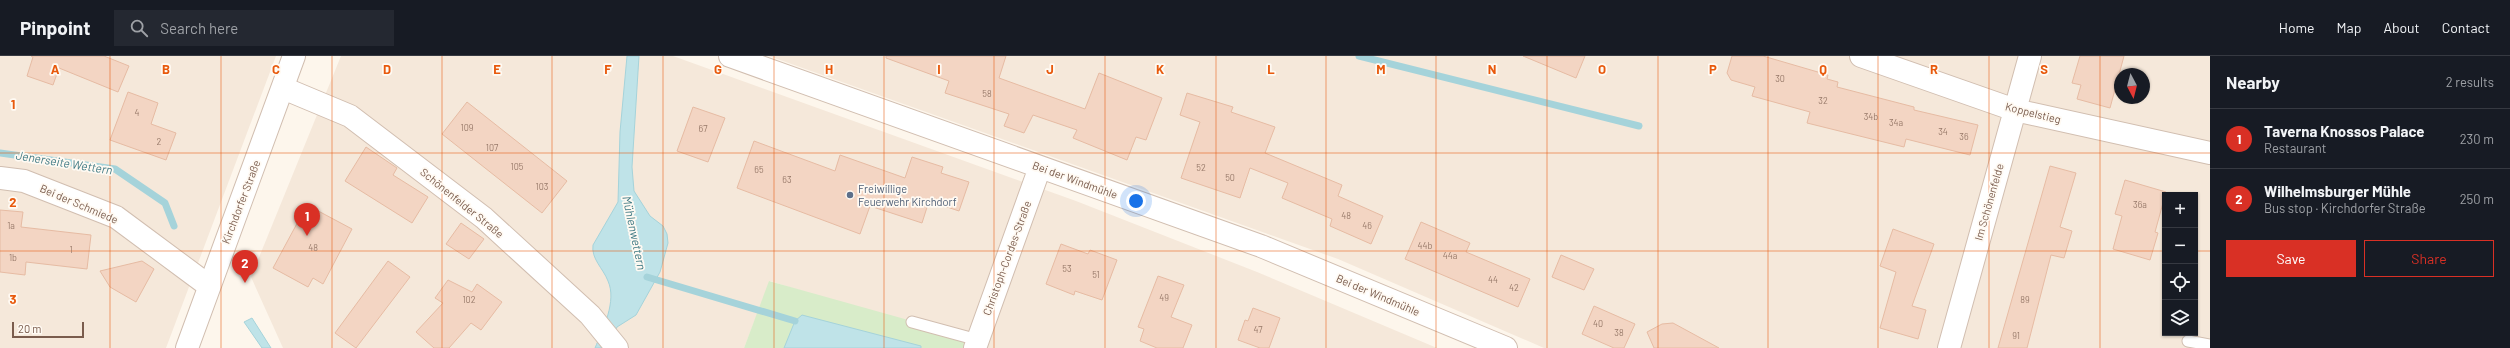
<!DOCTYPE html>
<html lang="en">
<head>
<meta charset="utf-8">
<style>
	body { margin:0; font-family:Barlow,sans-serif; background:#242831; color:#f1f3f6 }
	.controls { position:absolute; right:12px; bottom:12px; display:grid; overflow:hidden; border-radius:0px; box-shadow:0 1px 3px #0004 }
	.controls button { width:36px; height:36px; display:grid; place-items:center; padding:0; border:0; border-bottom:1px solid #363941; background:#171b24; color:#f1f3f6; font:20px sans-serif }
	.compass { position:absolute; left:2114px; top:12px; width:36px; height:36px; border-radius:50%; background:#171b24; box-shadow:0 1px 3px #0004; rotate:173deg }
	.scale { position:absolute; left:12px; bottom:10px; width:72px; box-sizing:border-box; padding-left:4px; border:2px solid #7a5c4d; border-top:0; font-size:11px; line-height:14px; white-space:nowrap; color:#7a5c4d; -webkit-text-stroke:3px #fffaf3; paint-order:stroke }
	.you { position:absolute; left:1136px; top:145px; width:14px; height:14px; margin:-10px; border:3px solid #fff; border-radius:50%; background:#1a73e8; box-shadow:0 0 0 6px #1a73e833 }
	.badge { display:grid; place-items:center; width:26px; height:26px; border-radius:50%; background:#d93025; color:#fff; font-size:13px; font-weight:700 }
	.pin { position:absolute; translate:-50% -33px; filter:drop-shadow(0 1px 2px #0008) }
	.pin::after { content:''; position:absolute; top:21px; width:14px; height:12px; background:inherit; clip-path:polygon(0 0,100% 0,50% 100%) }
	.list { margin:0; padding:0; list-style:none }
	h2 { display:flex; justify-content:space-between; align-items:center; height:52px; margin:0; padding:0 16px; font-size:17px }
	h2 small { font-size:13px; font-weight:400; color:#9ea1a6 }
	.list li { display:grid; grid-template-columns:26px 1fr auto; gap:12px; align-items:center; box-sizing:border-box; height:60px; padding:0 16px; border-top:1px solid #363941 }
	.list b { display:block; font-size:15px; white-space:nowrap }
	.list p { margin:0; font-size:13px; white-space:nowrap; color:#9ea1a6 }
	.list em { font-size:13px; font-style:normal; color:#9ea1a6 }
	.actions { display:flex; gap:8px; padding:12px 16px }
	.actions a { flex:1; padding:9px 0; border:1px solid #d93025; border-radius:0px; text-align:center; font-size:14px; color:#d93025 }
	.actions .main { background:#d93025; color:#fff }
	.icon { flex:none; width:22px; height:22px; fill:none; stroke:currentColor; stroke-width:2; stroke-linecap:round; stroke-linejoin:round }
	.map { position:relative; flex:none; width:2210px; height:292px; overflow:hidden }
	header { display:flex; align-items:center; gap:24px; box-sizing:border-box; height:56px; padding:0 20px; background:#171b24; border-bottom:1px solid #363941 }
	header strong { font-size:19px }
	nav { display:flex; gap:22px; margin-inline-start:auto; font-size:14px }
	.search { width:280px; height:36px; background:#242831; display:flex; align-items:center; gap:10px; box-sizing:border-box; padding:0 14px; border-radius:0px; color:#9ea1a6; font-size:15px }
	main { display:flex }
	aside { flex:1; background:#171b24 }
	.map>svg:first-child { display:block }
	.residential { fill:#f5e8da; fill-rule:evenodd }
	.green { fill:#d8ecc9 }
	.water { fill:#bfe3e8; stroke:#a5d3da }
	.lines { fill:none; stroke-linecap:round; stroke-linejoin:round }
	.stream { stroke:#a5d3da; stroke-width:7 }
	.building { fill:#f3d5c3; stroke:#e6bba3 }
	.service-casing { stroke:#d1beb0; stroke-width:13 }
	.minor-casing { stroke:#d1beb0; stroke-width:24 }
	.tertiary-casing { stroke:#d1beb0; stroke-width:24 }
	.path { stroke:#d9b8a5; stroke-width:2.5; stroke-dasharray:1 3; stroke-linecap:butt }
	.service { stroke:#fff; stroke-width:11 }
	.minor { stroke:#fff; stroke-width:22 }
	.tertiary { stroke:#fff; stroke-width:22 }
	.grid { fill:none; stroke:#e8590c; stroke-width:1; stroke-opacity:0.55 }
	.service-dot { fill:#5c6f8a; stroke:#fffaf3; stroke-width:1.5 }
	.labels { text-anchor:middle; stroke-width:3.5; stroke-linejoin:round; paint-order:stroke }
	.number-label { font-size:9px; fill:#987a6a }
	.street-label { font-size:11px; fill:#7a5c4d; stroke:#fffaf3 }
	.service-label { font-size:11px; fill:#4e5e75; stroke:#fffaf3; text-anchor:start }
	.water-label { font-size:12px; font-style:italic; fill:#437c86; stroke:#fffaf3 }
	.grid-label { font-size:13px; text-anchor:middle; font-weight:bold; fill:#e8590c; stroke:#fffaf3; stroke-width:3.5; stroke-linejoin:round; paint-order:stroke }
</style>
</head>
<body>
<header>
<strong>Pinpoint</strong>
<div class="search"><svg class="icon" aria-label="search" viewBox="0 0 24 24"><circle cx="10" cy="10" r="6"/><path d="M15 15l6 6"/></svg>Search here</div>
<nav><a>Home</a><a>Map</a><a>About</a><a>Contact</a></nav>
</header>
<main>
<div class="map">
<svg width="2210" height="292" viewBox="0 0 2210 292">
	<rect width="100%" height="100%" fill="#fdf6ec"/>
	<!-- residential -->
	<path class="residential" d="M0 0H276L166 292H0Z
		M341 0H673L1076 145 1257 216 1437 292H984L770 225 744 292H283L251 221Z
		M769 0H2210V292H1544L1338 203ZM2120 18H2144V42H2120ZM2165 139H2195V277H2165Z"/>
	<!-- green -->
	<path class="green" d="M769 225 969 281 965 292H744Z"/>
	<!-- water -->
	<path class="water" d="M627 0H639L632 111 634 135 650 160 663 170 667 178 668 187 660 216 636 259 617 271 606 292H595C603 273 617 245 608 225 603 212 591 203 593 189L618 146 620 76Z
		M802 259 921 290V292H784L795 265Z
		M252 262 271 292H262L244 266Z"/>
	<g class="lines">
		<!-- stream -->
		<path class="stream" d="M1359 0 1639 70
			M0 97 115 113 165 147 174 170
			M647 221 795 265"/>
	</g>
	<!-- building -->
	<path class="building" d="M31 0H104L129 10 118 36 59 12 53 29 27 20 33 1Z
		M886 0H1006L999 22 1085 53 1099 17 1162 42 1146 84 1136 81 1127 104 1073 82 1077 74 1033 59 1024 77 1004 70 1009 58 945 37 949 25 886 2Z
		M1523 0H1585L1576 22Z
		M1732 0H1763L1828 19 1827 23 1838 26 1837 31 1914 51V54L1978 69 1970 99 1906 83 1904 91 1807 67 1810 56 1752 40 1755 31 1731 24 1727 17Z
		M2080 0H2124L2110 52 2077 43 2081 29 2072 27Z
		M128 36 158 47 151 68 176 77 166 104 110 84Z
		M1187 37 1233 51 1231 56 1275 71 1265 97 1342 129 1338 140 1383 160 1371 188 1330 170 1332 163 1282 142 1288 127 1250 112 1240 142 1181 122 1200 66 1180 59Z
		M467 46 567 125 542 157 442 78Z
		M693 51 725 62 708 106 677 95Z
		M754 85 835 115 840 99 905 122 912 101 943 111 941 117 969 126 959 155 929 145 922 167 870 150 860 178 737 132Z
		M366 91 397 112 393 119 428 141 412 167 345 125Z
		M2050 110 2076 117 2060 171 2072 175 2064 202 2051 199 2027 292H1998Z
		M2125 124 2166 136 2155 176 2158 177 2150 204 2113 193 2122 160 2115 158Z
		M307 149 352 173 323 228 313 222 308 231 273 212Z
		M0 154 23 156 21 171 91 179 87 213 26 206 25 219 0 216Z
		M1421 166 1470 187 1466 196 1530 223 1518 251 1405 203Z
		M461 167 484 183 469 203 446 188Z
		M1893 173 1934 188 1912 250 1926 254 1918 283 1880 272 1896 216 1880 210Z
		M1061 188 1088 198 1090 194 1117 204 1102 244 1075 235 1074 239 1046 228Z
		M1561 199 1594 213 1584 234 1552 221Z
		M142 205 154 213 136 246 110 231 100 215Z
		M388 205 410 221 356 292 335 277Z
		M1158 220 1184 229 1171 261 1192 269 1183 292H1157L1140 285 1144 273 1138 271Z
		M448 224 472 236 477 228 502 246 481 274 471 267 449 292H434L416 276 443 247 435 242Z
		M1594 250 1635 268 1624 292H1614L1582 278Z
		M1253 252 1280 262 1269 292H1260L1238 284 1245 264 1248 265Z
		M1673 267 1719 292H1654L1647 276 1662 268Z"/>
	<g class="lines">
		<!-- service casing -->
		<g class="service-casing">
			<path id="service" d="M912 266 978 284
				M2188 285 2210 289"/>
		</g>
		<!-- minor casing -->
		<g class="minor-casing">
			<path id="minor" d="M730 0 1261 190 1506 292
				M1861 0 2015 54 2210 97
				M283 32 350 60 484 162 590 259 617 292
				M0 122 24 125 116 161 209 230
				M975 292 1040 111
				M1949 292 2030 0"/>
		</g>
		<!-- tertiary casing -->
		<g class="tertiary-casing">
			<path id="tertiary" d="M187 292 294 0"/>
		</g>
		<!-- path -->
		<path class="path" d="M242 211 257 202"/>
		<!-- service -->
		<use href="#service" class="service"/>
		<!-- minor -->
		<use href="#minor" class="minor"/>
		<!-- tertiary -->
		<use href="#tertiary" class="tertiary"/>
	</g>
	<!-- grid -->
	<path class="grid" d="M110 0V292M221 0V292M332 0V292M442 0V292M552 0V292M663 0V292M774 0V292M884 0V292M994 0V292M1105 0V292M1216 0V292M1326 0V292M1436 0V292M1547 0V292M1658 0V292M1768 0V292M1878 0V292M1989 0V292M2100 0V292M0 97H2210M0 195H2165M2195 195H2210"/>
	<!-- markers -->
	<circle class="service-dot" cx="850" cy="139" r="4"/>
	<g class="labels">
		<!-- number labels -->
		<g class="number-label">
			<text x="1780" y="26">30</text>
			<text x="987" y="41">58</text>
			<text x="1823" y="48">32</text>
			<text x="137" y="60">4</text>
			<text x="1871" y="64">34b</text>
			<text x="1896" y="70">34a</text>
			<text x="467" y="75">109</text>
			<text x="703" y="76">67</text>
			<text x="1943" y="79">34</text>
			<text x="1964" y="84">36</text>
			<text x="159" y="89">2</text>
			<text x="492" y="95">107</text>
			<text x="517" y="114">105</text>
			<text x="1201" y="115">52</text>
			<text x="759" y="117">65</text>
			<text x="1230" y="125">50</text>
			<text x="787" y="127">63</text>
			<text x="542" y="134">103</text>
			<text x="2140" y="152">36a</text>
			<text x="1346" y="163">48</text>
			<text x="11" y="173">1a</text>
			<text x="1367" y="173">46</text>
			<text x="1425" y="193">44b</text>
			<text x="313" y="195">48</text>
			<text x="71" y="197">1</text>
			<text x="1450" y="203">44a</text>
			<text x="13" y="205">1b</text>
			<text x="1067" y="216">53</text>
			<text x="1096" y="222">51</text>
			<text x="1493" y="227">44</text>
			<text x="1514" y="235">42</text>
			<text x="1164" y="245">49</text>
			<text x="469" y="247">102</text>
			<text x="2025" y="247">89</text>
			<text x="1598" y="271">40</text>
			<text x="1258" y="277">47</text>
			<text x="1619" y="280">38</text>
			<text x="2016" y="283">91</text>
		</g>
		<!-- street labels -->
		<g class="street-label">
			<text transform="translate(2033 57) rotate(14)" y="4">Koppelstieg</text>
			<text transform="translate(1075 124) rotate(20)" y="4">Bei der Windmühle</text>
			<text transform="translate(241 146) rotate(-69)" y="4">Kirchdorfer Straße</text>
			<text transform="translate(1989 146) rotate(-74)" y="4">Im Schönenfelde</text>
			<text transform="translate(462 147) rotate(39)" y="4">Schönenfelder Straße</text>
			<text transform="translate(79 148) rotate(23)" y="4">Bei der Schmiede</text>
			<text transform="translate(1007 202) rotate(-70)" y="4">Christoph-Cordes-Straße</text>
			<text transform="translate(1378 239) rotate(23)" y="4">Bei der Windmühle</text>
		</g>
		<!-- service labels -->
		<g class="service-label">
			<text x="858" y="137">Freiwillige<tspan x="858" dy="13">Feuerwehr Kirchdorf</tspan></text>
		</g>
		<!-- water labels -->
		<g class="water-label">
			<text transform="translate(64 107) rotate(9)" y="4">Jenerseite Wettern</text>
			<text transform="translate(634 177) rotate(78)" y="4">Mühlenwettern</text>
		</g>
	</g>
	<g class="grid-label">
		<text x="55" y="18">A</text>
		<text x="166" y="18">B</text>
		<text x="276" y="18">C</text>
		<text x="387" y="18">D</text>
		<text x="497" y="18">E</text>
		<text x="608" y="18">F</text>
		<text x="718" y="18">G</text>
		<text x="829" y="18">H</text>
		<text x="939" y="18">I</text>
		<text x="1050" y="18">J</text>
		<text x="1160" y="18">K</text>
		<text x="1271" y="18">L</text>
		<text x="1381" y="18">M</text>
		<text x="1492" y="18">N</text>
		<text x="1602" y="18">O</text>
		<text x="1713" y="18">P</text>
		<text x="1823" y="18">Q</text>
		<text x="1934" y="18">R</text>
		<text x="2044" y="18">S</text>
		<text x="13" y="53">1</text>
		<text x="13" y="151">2</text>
		<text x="13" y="248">3</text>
	</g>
</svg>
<div class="controls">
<button>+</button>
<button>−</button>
<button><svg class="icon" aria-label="locate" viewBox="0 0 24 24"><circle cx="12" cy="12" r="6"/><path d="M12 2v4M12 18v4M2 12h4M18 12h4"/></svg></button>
<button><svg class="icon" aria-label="layers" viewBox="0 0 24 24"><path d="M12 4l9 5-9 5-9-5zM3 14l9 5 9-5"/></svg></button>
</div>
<svg class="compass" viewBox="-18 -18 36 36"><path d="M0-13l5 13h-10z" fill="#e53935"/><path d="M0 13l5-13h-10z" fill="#9ea1a6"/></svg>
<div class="scale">20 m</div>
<div class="you"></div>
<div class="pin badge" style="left:307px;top:180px">1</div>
<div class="pin badge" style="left:245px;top:227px">2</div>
</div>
<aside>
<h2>Nearby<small>2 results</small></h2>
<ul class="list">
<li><span class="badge">1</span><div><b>Taverna Knossos Palace</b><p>Restaurant</p></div><em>230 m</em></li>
<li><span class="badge">2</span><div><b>Wilhelmsburger Mühle</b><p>Bus stop · Kirchdorfer Straße</p></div><em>250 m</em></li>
</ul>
<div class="actions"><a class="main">Save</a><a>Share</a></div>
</aside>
</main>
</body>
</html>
